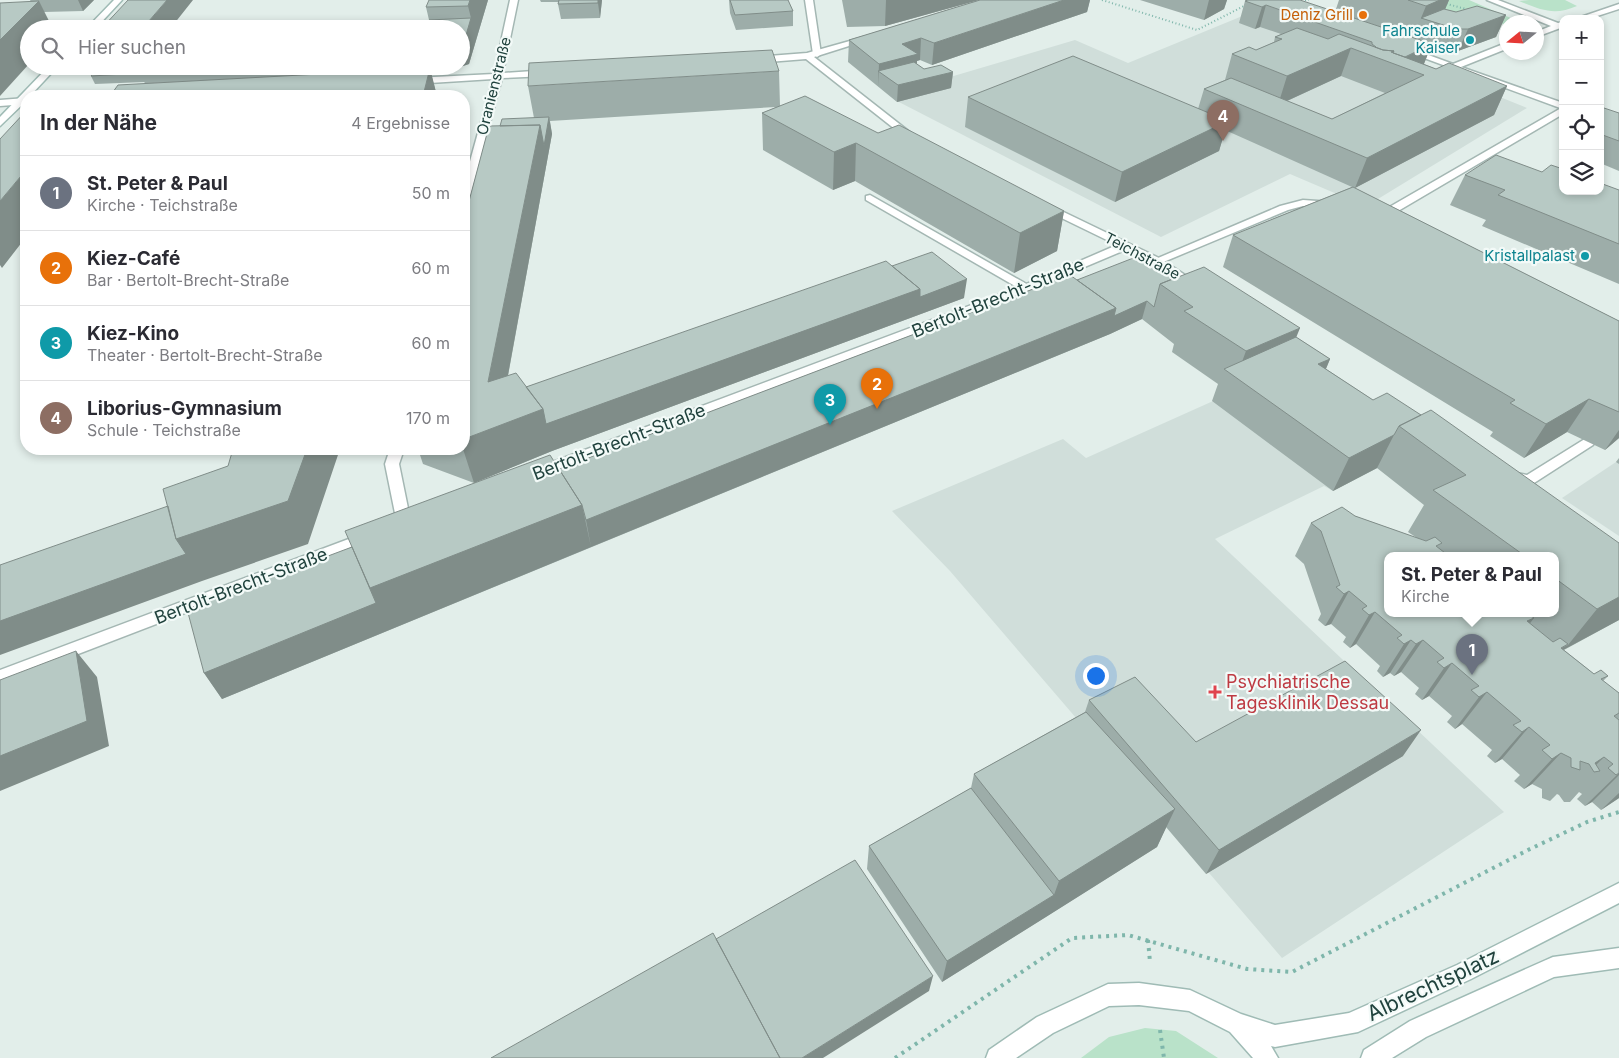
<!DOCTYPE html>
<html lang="de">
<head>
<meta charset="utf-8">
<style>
	body { margin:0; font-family:Inter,sans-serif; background:#f2f2f3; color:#2b2b33 }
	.controls { position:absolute; right:15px; top:15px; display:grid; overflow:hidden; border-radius:10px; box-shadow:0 2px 8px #0003 }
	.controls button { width:45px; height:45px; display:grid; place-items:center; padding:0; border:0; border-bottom:1px solid #e1e1e2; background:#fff; color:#2b2b33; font:25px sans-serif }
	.compass { position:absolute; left:1499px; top:15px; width:45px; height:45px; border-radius:50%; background:#fff; box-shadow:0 2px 8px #0003; rotate:252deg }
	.you { position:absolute; left:1095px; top:675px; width:18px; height:18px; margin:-12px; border:4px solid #fff; border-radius:50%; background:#1a73e8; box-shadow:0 0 0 8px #1a73e833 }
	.badge { display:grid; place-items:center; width:32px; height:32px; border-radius:50%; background:#8a5940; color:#fff; font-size:16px; font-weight:700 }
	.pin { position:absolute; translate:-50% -41px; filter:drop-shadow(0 1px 2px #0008) }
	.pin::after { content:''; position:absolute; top:26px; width:18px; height:15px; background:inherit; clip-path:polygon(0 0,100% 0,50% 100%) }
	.popup { position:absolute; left:1384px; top:552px; width:175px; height:65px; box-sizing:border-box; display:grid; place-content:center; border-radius:10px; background:#fff; filter:drop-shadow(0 1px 4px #0005); font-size:16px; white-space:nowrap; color:#7c7c81 }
	.popup b { font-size:19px; color:#2b2b33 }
	.popup::after { content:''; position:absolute; left:50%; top:100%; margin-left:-10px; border:10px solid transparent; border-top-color:#fff }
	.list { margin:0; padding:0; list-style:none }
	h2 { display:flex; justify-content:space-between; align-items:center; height:65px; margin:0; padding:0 20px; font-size:21px }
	h2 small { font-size:16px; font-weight:400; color:#7c7c81 }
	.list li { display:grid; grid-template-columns:32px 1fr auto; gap:15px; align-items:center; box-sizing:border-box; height:75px; padding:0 20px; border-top:1px solid #e1e1e2 }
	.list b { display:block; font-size:19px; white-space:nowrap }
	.list p { margin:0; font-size:16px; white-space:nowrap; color:#7c7c81 }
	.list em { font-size:16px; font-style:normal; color:#7c7c81 }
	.icon { flex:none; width:28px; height:28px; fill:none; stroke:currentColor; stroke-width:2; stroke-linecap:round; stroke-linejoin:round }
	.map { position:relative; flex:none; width:1619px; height:1058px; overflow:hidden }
	.search { position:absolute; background:#fff; box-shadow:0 2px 8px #0003; left:20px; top:20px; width:450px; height:55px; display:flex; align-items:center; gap:12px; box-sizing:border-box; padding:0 18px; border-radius:28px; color:#7c7c81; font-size:19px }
	.panel { position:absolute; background:#fff; box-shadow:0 2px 8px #0003; left:20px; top:90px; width:450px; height:365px; border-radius:20px }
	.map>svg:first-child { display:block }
	.built { fill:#d0deda }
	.green { fill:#b9e2c9 }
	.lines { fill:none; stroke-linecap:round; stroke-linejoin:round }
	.service-casing { stroke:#a4b7b3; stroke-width:3 }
	.minor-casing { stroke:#a4b7b3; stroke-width:3 }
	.secondary-casing { stroke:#9fbbb5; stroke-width:3 }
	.path-far1 { stroke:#7fb6ab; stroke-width:2; stroke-dasharray:1 2.5; stroke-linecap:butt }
	.path { stroke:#7fb6ab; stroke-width:4; stroke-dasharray:3 5; stroke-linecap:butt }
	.service { fill:#fff; fill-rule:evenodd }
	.minor { fill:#fff; fill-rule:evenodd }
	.secondary { fill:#fff; fill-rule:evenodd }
	.wall { fill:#9dada9; fill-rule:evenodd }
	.shaded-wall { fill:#808d89 }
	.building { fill:#b7c9c4; stroke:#808d89 }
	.food-dot { fill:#e8710a; stroke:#f3faf8; stroke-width:2 }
	.culture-dot { fill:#0f9aa8; stroke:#f3faf8; stroke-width:2 }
	.health-dot { fill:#e0444e; stroke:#f3faf8; stroke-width:2 }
	.labels { text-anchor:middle; stroke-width:4.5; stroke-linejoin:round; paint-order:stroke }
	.far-food-label { font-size:15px; fill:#c56008; stroke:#f3faf8; text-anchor:end }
	.far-culture-label { font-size:15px; fill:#0d838f; stroke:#f3faf8; text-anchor:end }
	.far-street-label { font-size:15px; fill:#20423d; stroke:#f3faf8 }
	.street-label { font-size:18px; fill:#20423d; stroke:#f3faf8 }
	.health-label { font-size:18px; fill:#be3a42; stroke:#f3faf8; text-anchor:start }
	.near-street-label { font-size:21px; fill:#20423d; stroke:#f3faf8 }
</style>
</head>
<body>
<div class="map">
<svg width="1619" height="1058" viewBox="0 0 1619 1058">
	<rect width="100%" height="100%" fill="#e2eeea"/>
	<!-- built -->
	<path class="built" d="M1257 10 1423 66 1527 108 1373 202 1358 203 1290 174 1161 237 897 101 940 80 1075 40 1128 63Z
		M1231 393 1409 452 1333 491 1324 486 1215 539 1504 812 1282 958 950 571 892 511 1063 439 1086 458Z
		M1619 460V536L1562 498Z"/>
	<!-- green -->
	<path class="green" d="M1413 0H1469L1520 22H1506V27L1498 20 1470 16Z
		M1529 0H1565L1577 6C1554 16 1542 10 1519 1Z
		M1145 1028 1176 1031 1218 1058H1081L1109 1037Z"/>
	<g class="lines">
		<!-- service casing -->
		<g class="service-casing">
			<path id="service" d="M805 0H813L821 54 817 57 813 54Z
				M1563 107V114L1393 214 1376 216 1371 213 1372 211 1386 209Z
				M870 195 1030 286 1032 288 1026 292 1022 290 866 200V196Z
				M1303 200 1332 202 1337 205 1332 208 1303 206 1288 210 1161 263 1157 264 1151 261 1280 206Z
				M1588 437 1595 442 1593 445 1534 483C1526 486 1509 484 1504 477L1511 472 1527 475Z"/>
		</g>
		<!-- minor casing -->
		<g class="minor-casing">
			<path id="minor" d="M510 0H518L503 73 548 70 552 73 548 76 502 78 469 201 464 204V183L493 79 414 84 410 81 414 78 494 74Z
				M1487 0H1498L1558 23 1563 22V27L1536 37V32L1551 26Z
				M1619 4V9L1588 19H1575Z
				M864 37 871 39 814 57 916 137V141H910L806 59 755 63 751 60 755 57 807 53Z
				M1506 43V49L1461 67 1563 103V109L1405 51 1412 49 1453 64Z
				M97 93H127L132 96H92Z
				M26 98V104L0 106V100Z
				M1045 203 1161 259 1203 287 1197 291 1193 289 1153 263 1125 250 1030 290 544 475H534L532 472 534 469 1022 286 1117 245 1041 208V204Z
				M390 449H404L399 464 411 523 409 527H399L397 523 385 464Z
				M370 531 375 532 378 536 375 540 0 684V670Z"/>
		</g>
		<!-- secondary casing -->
		<g class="secondary-casing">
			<path id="secondary" d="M114 0H122L95 29H86Z
				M49 66H58L30 96H26V101L0 126V117Z
				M1619 883V903L1471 979 1358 1032 1275 1047 1271 1046 1278 1058H1253L1230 1032 1189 1011 1139 1005 1109 1006 1053 1033 1016 1058H986L989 1050 1037 1017 1108 984 1139 983 1190 990 1241 1014 1275 1025 1349 1013 1457 965Z
				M1619 948V968L1554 977 1426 1037 1392 1058H1361L1364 1050 1410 1021 1546 960 1553 957Z"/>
		</g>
		<!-- path-far1 -->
		<path class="path-far1" d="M1102 0 1197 30 1246 5
			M1305 0H1309
			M1443 3 1466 9"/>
		<!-- path -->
		<path class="path" d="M1148 940 1150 962
			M1160 1030 1164 1058
			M895 1058 1072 938 1128 935 1247 969 1292 972 1528 850 1587 822 1619 812"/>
		<!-- service -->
		<use href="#service" class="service"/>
		<!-- minor -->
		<use href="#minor" class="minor"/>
		<!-- secondary -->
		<use href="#secondary" class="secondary"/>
	</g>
	<!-- wall -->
	<path class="wall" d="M30 0H94L83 11 44 12 31 2Z
		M488 0 469 64 457 68 430 70 437 96H110L145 83 144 82 95 84 91 76 99 66H461V29L429 20 426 7Z
		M540 0H602L600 18 561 19 558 4 559 2H541Z
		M729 0H788L793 11V26L736 30 730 13Z
		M842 0H979L885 26 847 27Z
		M980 0H1090L1087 12 932 65 920 60 917 61V64L924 69 953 72 951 88 897 102 848 62 849 40Z
		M1140 0H1227L1224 9 1204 20Z
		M1339 0H1449L1445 9 1456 12 1506 15 1496 37 1458 51H1447L1431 46 1424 64 1436 69 1507 86 1494 115 1355 188 1619 321V438L1605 450 1567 432 1524 458 1490 436 1493 432 1223 267 1233 235 1352 187 1225 130 1219 151 1115 202 965 127 968 97 1198 109 1204 89 1225 80 1232 54 1256 50 1274 42 1275 37 1281 34 1260 27 1255 29 1239 23 1245 1 1335 12ZM1341 76 1385 93 1332 119 1287 101Z
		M779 71 780 106 878 133 1064 211 1057 251 1014 273 855 181 833 190 763 150 762 113 776 107 550 121 552 134 508 376 526 387 892 266 964 298 552 451 474 483 423 464 418 449H464L500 126 534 118 528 86Z
		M1600 109 1619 113V171L1600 163Z
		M1563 142V149L1560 148Z
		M1542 172 1619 190V284L1482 226 1486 220 1450 205 1465 175Z
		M1177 277 1296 337 1330 359 1326 369 1373 400 1619 543V620L1564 650 1594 674 1608 676 1603 681 1619 693V798L1601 810 1592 802 1585 806 1577 799 1582 794 1579 792 1570 802H1564L1559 795 1557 794 1550 801 1542 798V789L1532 784 1524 789 1514 781 1520 775 1502 759 1495 763 1487 756 1492 750 1462 724 1455 729 1447 722 1452 716 1429 696 1422 700 1415 694 1419 688 1401 672 1394 676 1390 673 1383 677 1377 671 1380 666 1356 644 1350 648 1343 642 1346 637 1331 624 1325 626 1318 620 1321 614 1304 564 1295 556 1311 523 1355 516 1417 538 1408 532 1424 505 1377 468 1333 491 1212 401 1218 384 1172 352 1174 344 1142 319 1110 334 222 699 204 673 559 469 1077 280ZM1388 556H1556V614H1388Z
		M1619 458V464L1616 462Z
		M1089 700 1196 742 1403 756 1206 874 1166 827 1157 847 942 982 867 869 869 846 971 788 974 774 1085 712Z"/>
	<!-- shaded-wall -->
	<path class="shaded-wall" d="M78 0H94L83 11Z
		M167 0H193L170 29H142Z
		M470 0H488L469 64 457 68V66H461V43L471 18 468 6Z
		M598 0H602L600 18 598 3Z
		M886 0H979L885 26Z
		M1064 0H1090L1087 12 932 65 934 43Z
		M1209 0H1227L1224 9 1204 20Z
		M1440 0H1449L1439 24 1421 18 1412 40 1426 6Z
		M39 1 53 29H29V64L0 96V40Z
		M1266 5 1260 27 1255 29 1262 7Z
		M1506 15 1496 37 1458 51 1468 29Z
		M921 38 920 60 917 61 916 77 878 71V86L879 64 902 44Z
		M1432 44 1423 66 1400 60Z
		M1351 48 1341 76 1278 105 1287 76Z
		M430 68 437 96H425L424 92Z
		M953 72 951 88 897 102 898 85Z
		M1507 86 1494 115 1355 188 1367 158Z
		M549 117 552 134 499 424 488 382 540 125Z
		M1228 121 1219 151 1115 202 1122 172Z
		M856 143 855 181 833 190 834 152Z
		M26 170V237L2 268 0 265V201Z
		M1064 211 1057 251 1014 273 1020 233Z
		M967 279 964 298 552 451 474 483 463 449H464V439L543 409 920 289Z
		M1147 301 1142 319 1110 334 591 547 586 520 1116 308Z
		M1300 328 1283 370 1236 378 1246 351Z
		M1330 359 1316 392 1318 364Z
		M1589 399 1567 432 1524 458 1546 424Z
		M1619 430V438L1605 450Z
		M1394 435 1377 468 1333 491 1349 458Z
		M307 449H340L308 544 202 581 0 655V621L176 539Z
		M582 505 591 547 222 699 204 673 352 546Z
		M1349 591 1331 624 1325 626 1344 594Z
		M1619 597V620L1563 650 1561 648 1568 645 1597 609Z
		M1375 612 1356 644 1350 648 1369 615Z
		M1534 618 1509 651 1527 621Z
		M1411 640 1390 673 1383 677 1404 644Z
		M1423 640 1401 672 1394 676 1416 644Z
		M76 651 97 677 109 746 0 791V756Z
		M1452 663 1429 696 1422 700 1444 668Z
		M1487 692 1462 724 1455 729 1479 697Z
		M1529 727 1502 759 1495 763 1522 732Z
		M1421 730 1403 756 1206 874 1219 850Z
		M1561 753 1532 784 1524 789 1552 759Z
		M1604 757 1592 769 1595 763Z
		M1619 773V775L1592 802 1585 806Z
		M1619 793V798L1601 810Z
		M1175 809 1157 847 1046 917 1059 881Z
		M1054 895 1046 917 942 982 947 961Z
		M933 976 929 991 823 1058H802Z"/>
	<!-- building -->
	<path class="building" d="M128 0H167L142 29H101Z
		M429 0H470L468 6 426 7Z
		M559 0H598V3L558 4Z
		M730 0H788L793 11 735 15Z
		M980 0H1064L934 43 921 38 902 44 918 54 879 64 849 40Z
		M1248 0H1300L1432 44 1405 57 1393 53 1394 51 1383 50 1375 47H1376L1372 44V42L1266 5 1262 7 1245 1Z
		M1408 0H1440L1426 6Z
		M39 1 0 40V3Z
		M1477 6 1506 15 1468 29H1456L1421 18 1444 9 1456 12Z
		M471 18 464 42 461 43V29H426L429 20Z
		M1297 28 1328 39 1339 34 1383 50 1394 51 1391 52 1436 69 1449 63 1507 86 1367 158 1204 89 1231 78 1332 119 1424 75 1351 48 1287 76 1232 54 1249 47 1256 50 1282 39 1275 37Z
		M772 50 779 71 528 86 529 63Z
		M1073 56 1228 121 1122 172 968 97Z
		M914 62 924 69 941 65 953 72 898 85 878 71Z
		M99 66H137L141 73 91 76Z
		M430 68 424 92 345 96H110L118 85Z
		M805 96 878 133 899 125 1064 211 1020 233 856 143 834 152 762 113Z
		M1604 108 1619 113V141L1600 134V109Z
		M26 111V170L0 201V139Z
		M549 117 544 146 540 125 500 126 502 119Z
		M540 125 488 382 516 373 543 409 464 439V220L489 126Z
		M1496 155 1542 172 1551 165 1563 169V191H1600V183L1619 190V244L1498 195 1505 190 1465 175Z
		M1353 187 1619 321V412L1589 399 1546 424 1510 403 1515 400 1233 235Z
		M932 252 967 279 920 297V289L892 266Z
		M1141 255 1177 277 1160 284 1154 307 1147 301 1114 316 1116 308 1077 280Z
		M886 261 920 289 546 424 543 409 526 387Z
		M1204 267 1300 328 1246 351 1184 311 1193 307 1160 284Z
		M1070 275 1116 308 586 520 582 505 559 469Z
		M1296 337 1330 359 1318 364 1373 400 1387 393 1421 415 1399 426 1394 435 1349 458 1224 369Z
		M1431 410 1619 543V597L1597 609 1556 579V556H1525L1433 490 1466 475 1399 426Z
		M233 449H307L288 501 176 539 163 489 228 466Z
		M550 455 582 505 370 588 345 531Z
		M168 506 176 539 186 554 0 621V565Z
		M1342 507 1355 516 1426 541 1435 537 1442 543 1436 546 1449 556H1388V614H1528L1534 618 1527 621 1553 642 1560 638 1568 644 1561 648 1594 674 1601 670 1608 676 1601 679 1619 693V713L1614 716 1619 720V773L1616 775 1608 768 1613 764 1604 757 1595 763 1600 771 1594 772 1589 764 1580 761V770L1571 767V758L1561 753 1552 759 1542 750 1550 745 1529 727 1522 732 1513 725 1521 721 1487 692 1479 697 1471 690 1479 686 1452 663 1444 668 1437 662 1444 658 1423 640 1416 644 1411 640 1404 644 1397 638 1402 635 1375 612 1369 615 1362 609 1367 606 1349 591 1344 594 1336 587 1340 585 1321 531 1311 523Z
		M352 547 376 603 204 673 187 609Z
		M76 651 87 721 0 756V680Z
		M1345 661 1421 730 1219 850 1089 700 1135 677 1196 742Z
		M1086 712 1175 809 1059 881 974 774Z
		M971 788 1054 895 947 961 869 846Z
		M855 860 933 976 802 1058H780L716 939Z
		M713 933 780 1058H491Z"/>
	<!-- markers -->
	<circle class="food-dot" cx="1363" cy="15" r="5"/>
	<g class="culture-dot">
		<circle cx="1470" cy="40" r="5"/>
		<circle cx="1585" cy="256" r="5"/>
	</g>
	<path class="health-dot" d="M1212.5 684.5h5v5h5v5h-5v5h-5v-5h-5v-5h5z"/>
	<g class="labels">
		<!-- far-food labels -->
		<g class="far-food-label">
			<text x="1353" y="20">Deniz Grill</text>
		</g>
		<!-- far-culture labels -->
		<g class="far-culture-label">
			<text x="1460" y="36">Fahrschule<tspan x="1460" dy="17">Kaiser</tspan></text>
			<text x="1575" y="261">Kristallpalast</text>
		</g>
		<!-- far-street labels -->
		<g class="far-street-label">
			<text transform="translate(494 86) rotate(-76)" y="5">Oranienstraße</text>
			<text transform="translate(1142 256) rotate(28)" y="5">Teichstraße</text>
		</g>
		<!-- street labels -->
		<g class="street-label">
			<text transform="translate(998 298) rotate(-22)" y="6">Bertolt-Brecht-Straße</text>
			<text transform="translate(619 442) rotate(-21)" y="6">Bertolt-Brecht-Straße</text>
			<text transform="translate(241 586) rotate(-21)" y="6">Bertolt-Brecht-Straße</text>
		</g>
		<!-- health labels -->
		<g class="health-label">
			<text x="1226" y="688">Psychiatrische<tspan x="1226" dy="21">Tagesklinik Dessau</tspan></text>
		</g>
		<!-- near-street labels -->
		<g class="near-street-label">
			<text transform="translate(1433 985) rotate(-25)" y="7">Albrechtsplatz</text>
		</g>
	</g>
</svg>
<div class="controls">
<button>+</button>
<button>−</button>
<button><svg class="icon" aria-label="locate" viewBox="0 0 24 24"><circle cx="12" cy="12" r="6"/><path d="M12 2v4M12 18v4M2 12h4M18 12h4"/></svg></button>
<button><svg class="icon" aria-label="layers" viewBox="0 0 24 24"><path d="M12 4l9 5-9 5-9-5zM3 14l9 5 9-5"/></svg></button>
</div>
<svg class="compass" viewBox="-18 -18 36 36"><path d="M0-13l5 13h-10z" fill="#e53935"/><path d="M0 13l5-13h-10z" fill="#7c7c81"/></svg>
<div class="you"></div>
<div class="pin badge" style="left:1472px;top:675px;background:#6b7280">1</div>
<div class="popup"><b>St. Peter &amp; Paul</b>Kirche</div>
<div class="pin badge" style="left:877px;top:409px;background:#e8710a">2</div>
<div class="pin badge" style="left:830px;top:425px;background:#0f9aa8">3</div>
<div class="pin badge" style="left:1223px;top:141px;background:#8d6e63">4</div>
<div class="search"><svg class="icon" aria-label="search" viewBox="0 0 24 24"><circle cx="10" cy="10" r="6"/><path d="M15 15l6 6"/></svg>Hier suchen</div>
<section class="panel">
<h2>In der Nähe<small>4 Ergebnisse</small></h2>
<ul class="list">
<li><span class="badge" style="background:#6b7280">1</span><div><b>St. Peter &amp; Paul</b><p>Kirche · Teichstraße</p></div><em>50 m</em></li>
<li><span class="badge" style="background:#e8710a">2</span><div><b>Kiez-Café</b><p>Bar · Bertolt-Brecht-Straße</p></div><em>60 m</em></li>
<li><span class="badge" style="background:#0f9aa8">3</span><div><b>Kiez-Kino</b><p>Theater · Bertolt-Brecht-Straße</p></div><em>60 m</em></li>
<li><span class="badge" style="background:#8d6e63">4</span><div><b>Liborius-Gymnasium</b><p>Schule · Teichstraße</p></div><em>170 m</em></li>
</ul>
</section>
</div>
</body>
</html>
